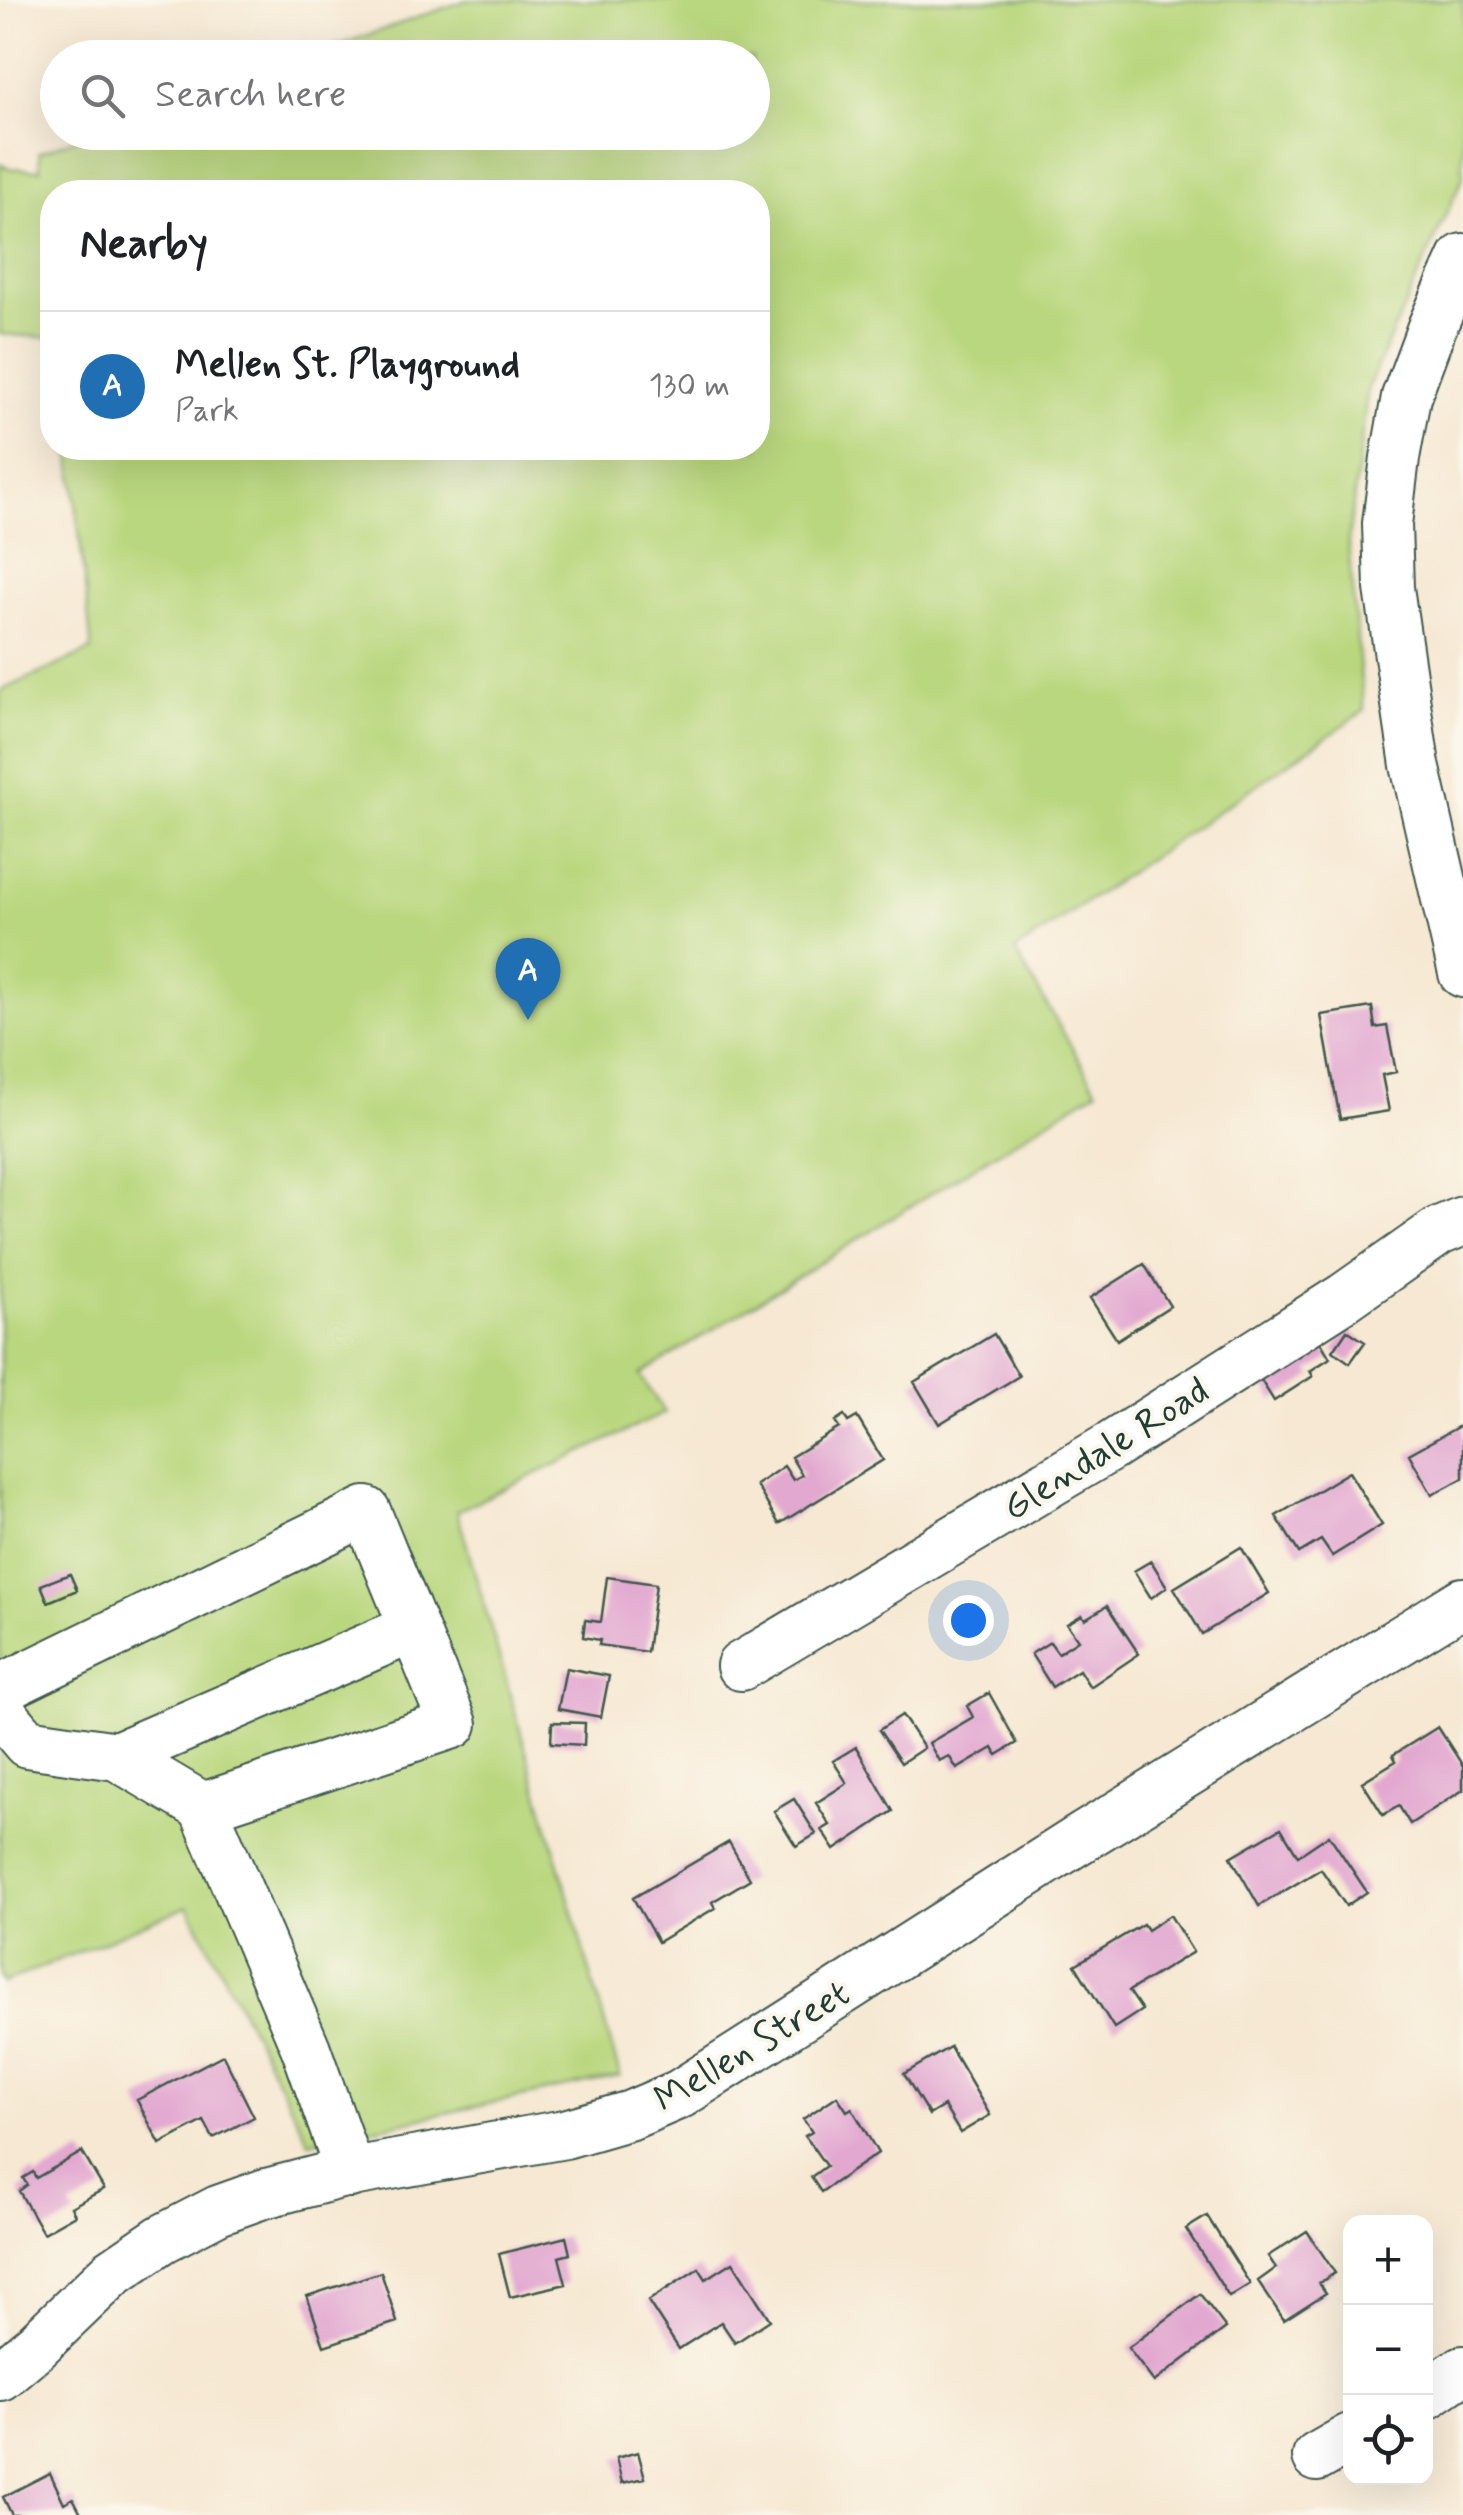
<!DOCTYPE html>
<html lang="en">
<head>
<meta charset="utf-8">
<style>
	body { margin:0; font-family:Mynerve,sans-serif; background:#f6f6f6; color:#202124 }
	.controls { position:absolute; right:30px; bottom:30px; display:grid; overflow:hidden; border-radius:20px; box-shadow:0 10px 40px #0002 }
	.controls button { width:90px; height:90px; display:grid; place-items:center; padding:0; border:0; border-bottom:2px solid #e0e0e0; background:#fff; color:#202124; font:50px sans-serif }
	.you { position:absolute; left:968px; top:1620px; width:35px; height:35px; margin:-25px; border:8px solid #fff; border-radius:50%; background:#1a73e8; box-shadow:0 0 0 15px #1a73e833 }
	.badge { display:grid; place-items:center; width:65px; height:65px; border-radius:50%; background:#1f6fb2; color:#fff; font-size:32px; font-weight:700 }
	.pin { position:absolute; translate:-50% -82px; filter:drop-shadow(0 2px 5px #0008) }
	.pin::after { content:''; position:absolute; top:52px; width:35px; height:30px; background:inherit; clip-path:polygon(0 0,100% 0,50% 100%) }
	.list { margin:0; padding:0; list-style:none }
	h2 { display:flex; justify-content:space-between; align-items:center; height:130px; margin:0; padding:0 40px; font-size:42px }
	h2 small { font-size:32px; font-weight:400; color:#757577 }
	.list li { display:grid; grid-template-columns:65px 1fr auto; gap:30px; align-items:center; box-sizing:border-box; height:150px; padding:0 40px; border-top:2px solid #e0e0e0 }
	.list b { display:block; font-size:38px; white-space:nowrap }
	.list p { margin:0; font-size:32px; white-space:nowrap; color:#757577 }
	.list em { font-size:32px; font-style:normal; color:#757577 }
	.icon { flex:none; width:55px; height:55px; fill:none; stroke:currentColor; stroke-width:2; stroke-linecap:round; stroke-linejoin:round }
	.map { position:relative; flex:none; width:1463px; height:2515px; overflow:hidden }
	.search { position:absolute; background:#fff; box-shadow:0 10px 40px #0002; left:40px; top:40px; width:730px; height:110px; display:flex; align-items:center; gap:25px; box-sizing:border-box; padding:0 35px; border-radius:55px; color:#757577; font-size:38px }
	.panel { position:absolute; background:#fff; box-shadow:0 10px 40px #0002; left:40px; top:180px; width:730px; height:280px; border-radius:40px }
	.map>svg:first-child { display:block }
	.green { fill:#b9d77e; stroke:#6c8a59; stroke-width:2.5 }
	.building { fill:#e2a8d0 }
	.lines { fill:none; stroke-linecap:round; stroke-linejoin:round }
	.minor-casing { stroke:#3f574c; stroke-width:52 }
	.minor { stroke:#fff; stroke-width:48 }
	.labels { text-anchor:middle; stroke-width:8; stroke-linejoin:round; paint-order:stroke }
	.street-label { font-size:38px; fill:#1f3d34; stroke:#fbf7ec }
</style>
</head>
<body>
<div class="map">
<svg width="1463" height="2515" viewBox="0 0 1463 2515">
	<rect width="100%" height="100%" fill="#fbf7ec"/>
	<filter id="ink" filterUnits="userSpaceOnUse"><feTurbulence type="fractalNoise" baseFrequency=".01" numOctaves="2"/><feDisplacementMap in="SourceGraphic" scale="20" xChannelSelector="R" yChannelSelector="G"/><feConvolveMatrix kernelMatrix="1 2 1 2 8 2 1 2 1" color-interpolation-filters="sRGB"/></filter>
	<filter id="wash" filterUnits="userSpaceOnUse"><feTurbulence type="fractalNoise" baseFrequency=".0048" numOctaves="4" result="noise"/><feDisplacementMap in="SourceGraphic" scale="40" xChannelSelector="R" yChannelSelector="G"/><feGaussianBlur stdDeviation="2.25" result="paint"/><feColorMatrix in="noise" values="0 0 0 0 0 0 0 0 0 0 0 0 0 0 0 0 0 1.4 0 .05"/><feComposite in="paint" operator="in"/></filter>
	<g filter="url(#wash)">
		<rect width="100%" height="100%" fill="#f6e8d2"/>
		<!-- green -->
		<path class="green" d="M467 0H1463V177L1368 387 1348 543 1364 711 1015 951 1097 1090 640 1375 665 1413 457 1511 620 2076 309 2142 188 1906 3 1983 0 1976V691L92 650 70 448H758V192H52V338L0 334V164L9 168 40 170 39 152 93 132H752V58L305 57Z"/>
		<g id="blocks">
			<!-- building -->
			<path class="building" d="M1372 1007 1375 1028 1387 1026 1396 1072 1382 1075 1389 1111 1340 1119 1321 1015Z
				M1144 1264 1170 1306 1117 1340 1090 1298Z
				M1347 1330 1365 1342 1350 1363 1333 1351Z
				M994 1334 1019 1376 939 1424 914 1382Z
				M1317 1336 1330 1358 1310 1371 1313 1376 1274 1401 1257 1374Z
				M844 1416 848 1422 857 1417 883 1460 779 1524 756 1485 784 1466 793 1480 802 1475 791 1457 839 1428 835 1422Z
				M1463 1424V1478L1432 1495 1409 1454Z
				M1349 1472 1382 1525 1332 1556 1321 1540 1299 1553 1276 1516Z
				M1241 1547 1269 1593 1202 1634 1174 1588Z
				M1151 1561 1167 1587 1151 1598 1134 1571Z
				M70 1574 77 1590 48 1602 41 1585Z
				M607 1577 656 1584 647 1652 599 1645 600 1640 583 1637 585 1620 601 1622Z
				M1107 1606 1139 1654 1090 1687 1079 1670 1052 1687 1031 1654 1050 1642 1058 1653 1078 1640 1067 1624 1082 1615 1085 1619Z
				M566 1668 609 1676 601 1717 558 1709Z
				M989 1693 1017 1743 997 1755 993 1748 957 1769 949 1756 939 1761 929 1743 973 1717 967 1706Z
				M902 1715 924 1748 901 1763 879 1730Z
				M552 1722 585 1723 584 1745 551 1743Z
				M1438 1727 1463 1766V1790L1410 1824 1399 1806 1383 1815 1362 1782 1396 1761 1393 1755Z
				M856 1747 893 1811 835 1850 822 1830 830 1825 816 1803 847 1783 833 1761Z
				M794 1799 816 1834 796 1846 774 1811Z
				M1281 1828 1298 1856 1329 1835 1367 1892 1346 1906 1321 1869 1259 1906 1231 1857Z
				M729 1842 750 1879 712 1902 715 1908 658 1942 633 1898Z
				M1170 1915 1193 1952 1129 1991 1142 2010 1114 2028 1075 1965 1143 1924 1147 1930Z
				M950 2047 990 2115 960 2133 944 2106 929 2115 904 2074Z
				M223 2055 254 2117 213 2138 204 2121 160 2144 137 2100Z
				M837 2096 847 2111 852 2108 878 2153 821 2192 811 2177 826 2166 805 2136 812 2132 803 2119Z
				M82 2152 104 2189 71 2207 75 2215 43 2233 19 2191 27 2185 23 2178 33 2172 36 2178Z
				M1207 2216 1250 2284 1229 2297 1186 2229Z
				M1307 2231 1335 2273 1319 2283 1326 2293 1284 2320 1258 2281 1276 2268 1268 2256Z
				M566 2237 570 2254 559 2257 566 2284 510 2297 499 2254Z
				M733 2262 770 2320 735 2343 721 2322 679 2349 648 2301 699 2268 706 2279Z
				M381 2272 397 2322 324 2346 307 2296Z
				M1200 2294 1226 2328 1154 2382 1128 2348Z
				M638 2452 645 2478 622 2483 616 2458Z
				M50 2473 64 2503 73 2498 82 2515H12L3 2497Z"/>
		</g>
	</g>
	<g filter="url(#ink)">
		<use href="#blocks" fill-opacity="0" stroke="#3f574c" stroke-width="2.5"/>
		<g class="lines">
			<!-- minor casing -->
			<g class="minor-casing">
				<path id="minor" d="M1463 258 1432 327 1406 397 1395 458 1387 524 1389 588 1415 765 1463 973
					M741 1666 1110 1447 1345 1297 1439 1231 1463 1221
					M0 1689 366 1511 453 1724 203 1807
					M0 1711 27 1743 117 1756 203 1807 306 2049 350 2173
					M117 1756 414 1628
					M0 2376 37 2345 112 2273 162 2239 218 2210 263 2194 340 2174 565 2134 631 2115 680 2094 1075 1842 1463 1602
					M1426 2395 1463 2370
					M1317 2457 1350 2438"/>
			</g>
			<!-- minor -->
			<use href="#minor" class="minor"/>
		</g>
	</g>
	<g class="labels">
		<!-- street labels -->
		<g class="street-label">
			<text transform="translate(1105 1448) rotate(-32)" y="13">Glendale Road</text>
			<text transform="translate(751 2045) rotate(-31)" y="13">Mellen Street</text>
		</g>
	</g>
</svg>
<div class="controls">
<button>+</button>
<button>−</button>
<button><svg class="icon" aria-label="locate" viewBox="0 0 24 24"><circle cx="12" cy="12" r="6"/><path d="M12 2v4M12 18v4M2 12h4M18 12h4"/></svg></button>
</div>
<div class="you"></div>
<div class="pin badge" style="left:528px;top:1020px">A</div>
<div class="search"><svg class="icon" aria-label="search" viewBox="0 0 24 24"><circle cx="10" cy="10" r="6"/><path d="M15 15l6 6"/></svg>Search here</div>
<section class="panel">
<h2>Nearby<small></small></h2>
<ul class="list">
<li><span class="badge">A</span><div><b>Mellen St. Playground</b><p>Park</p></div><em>130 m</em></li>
</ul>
</section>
</div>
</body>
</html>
